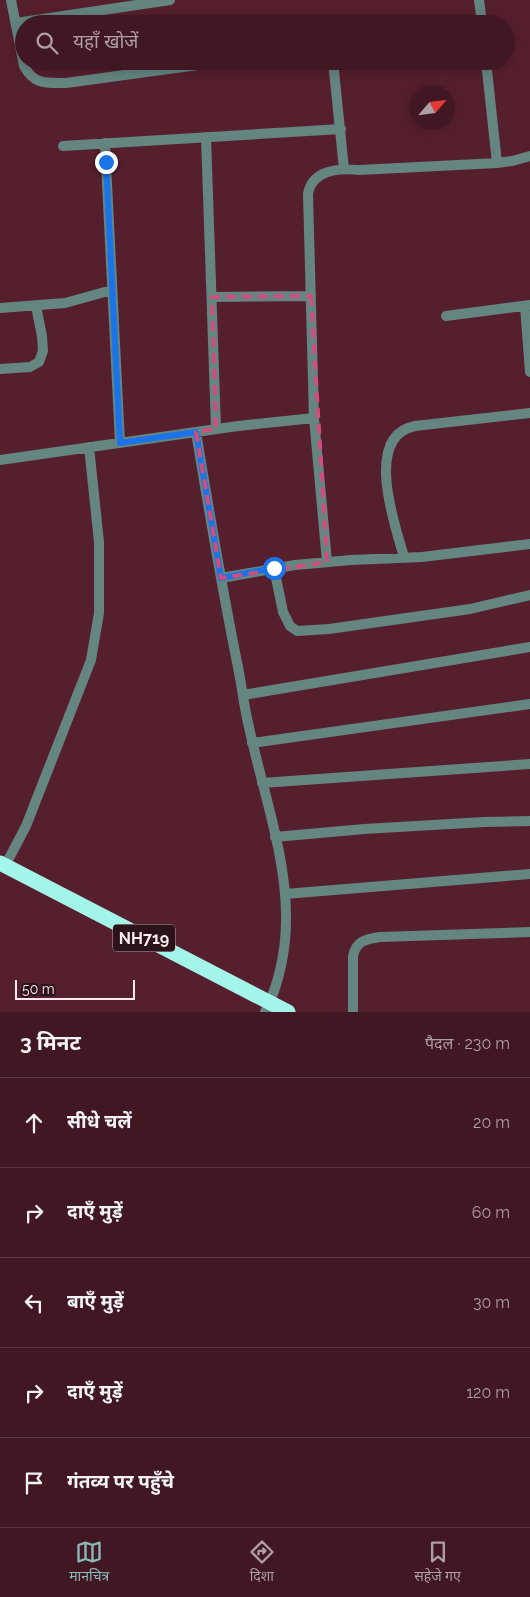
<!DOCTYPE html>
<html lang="hi">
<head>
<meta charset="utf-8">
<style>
	body { margin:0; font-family:Raleway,"Noto Sans Devanagari",sans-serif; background:#47202a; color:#f1f3f6 }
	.compass { position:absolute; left:410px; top:85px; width:45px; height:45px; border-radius:50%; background:#401722; box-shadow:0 2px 12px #0003; rotate:62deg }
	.scale { position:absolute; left:15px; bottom:12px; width:120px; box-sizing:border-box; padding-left:5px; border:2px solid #faebee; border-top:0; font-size:14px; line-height:18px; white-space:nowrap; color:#faebee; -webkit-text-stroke:4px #2c1319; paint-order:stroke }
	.stop { position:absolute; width:15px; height:15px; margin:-11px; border:4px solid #1a73e8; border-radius:50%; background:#fff }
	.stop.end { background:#1a73e8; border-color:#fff; box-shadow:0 1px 5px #0008 }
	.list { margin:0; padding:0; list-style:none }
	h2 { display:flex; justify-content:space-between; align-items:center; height:65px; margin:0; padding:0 20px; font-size:21px }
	h2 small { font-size:16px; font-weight:400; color:#ae9fa5 }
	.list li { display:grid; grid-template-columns:32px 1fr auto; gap:15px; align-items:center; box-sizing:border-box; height:90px; padding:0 20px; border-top:1px solid #593640 }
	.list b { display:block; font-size:19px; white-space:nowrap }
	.list em { font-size:16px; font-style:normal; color:#ae9fa5 }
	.icon { flex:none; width:28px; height:28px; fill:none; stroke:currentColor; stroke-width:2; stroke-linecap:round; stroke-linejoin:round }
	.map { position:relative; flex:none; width:530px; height:1012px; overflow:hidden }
	.search { position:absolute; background:#401722; box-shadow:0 2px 12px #0003; left:15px; right:15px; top:15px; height:55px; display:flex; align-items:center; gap:12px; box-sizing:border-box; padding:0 18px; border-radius:28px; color:#ae9fa5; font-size:19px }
	.sheet { height:515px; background:#401722 }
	nav { display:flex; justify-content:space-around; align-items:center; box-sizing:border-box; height:70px; border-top:1px solid #593640; background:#401722; font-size:14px; color:#ae9fa5 }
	nav a { display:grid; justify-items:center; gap:2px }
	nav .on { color:#8bbbb9 }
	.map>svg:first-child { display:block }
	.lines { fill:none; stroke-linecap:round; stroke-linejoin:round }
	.street { stroke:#658580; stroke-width:10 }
	.highway { stroke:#a3f4e9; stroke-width:15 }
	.route { stroke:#1a73e8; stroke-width:6 }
	.marked { fill:none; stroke:#d04d80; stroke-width:4; stroke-dasharray:10 6; stroke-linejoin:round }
	.labels { text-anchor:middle; stroke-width:4.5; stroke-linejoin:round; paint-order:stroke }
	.shield { fill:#2c1319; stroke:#bcaaae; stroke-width:1 }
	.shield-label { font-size:16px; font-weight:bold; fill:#faebee }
</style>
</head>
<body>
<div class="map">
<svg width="530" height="1012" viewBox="0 0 530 1012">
	<rect width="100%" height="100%" fill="#561f2e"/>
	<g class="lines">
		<!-- street -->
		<path class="street" d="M11 0 24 66C34 85 46 83 66 83L227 61
			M479 0 482 24
			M16 23 170 0
			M333 61 344 169
			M486 61 497 163
			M206 137 216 429
			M105 143 120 443
			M63 146 341 129
			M212 297 311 296
			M525 306 530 372
			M0 308 65 303 112 290
			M446 316 530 305
			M0 369 30 367 39 362 43 351 42 336 36 306
			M196 432C209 511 222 589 238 667 242 687 244 707 249 727 262 789 287 857 286 920 286 950 279 985 265 1012
			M0 460 238 426 314 418
			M404 557C395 525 363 436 415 426L530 413
			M327 562 314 418 308 194C312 170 339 168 359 170L497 163 512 161 530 156
			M274 568 283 612 290 626 297 631 329 629 470 609 530 595
			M221 578 295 565 351 560 422 557 530 544
			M243 695 530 647
			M252 743 530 704
			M262 783 530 764
			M275 837 364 829 484 822 530 821
			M5 866 26 826 91 660 99 613V542L89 447
			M285 894 530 874
			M353 1012V956C356 941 366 939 380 937L530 932"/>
		<!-- highway -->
		<path class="highway" d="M0 863 288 1012"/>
	</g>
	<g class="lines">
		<!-- route -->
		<path class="route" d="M106 162 120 443 196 432 221 578 274 568"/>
	</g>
	<!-- marked area -->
	<path class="marked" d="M311 296 327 562 221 578 196 432 216 429 212 297Z"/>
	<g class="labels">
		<!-- shield labels -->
		<rect class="shield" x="113" y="924.5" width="62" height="27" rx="4"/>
		<g class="shield-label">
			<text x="144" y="944">NH719</text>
		</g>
	</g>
</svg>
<svg class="compass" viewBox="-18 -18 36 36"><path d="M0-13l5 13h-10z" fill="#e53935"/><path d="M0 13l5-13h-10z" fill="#ae9fa5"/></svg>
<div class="scale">50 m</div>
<div class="stop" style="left:274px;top:568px"></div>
<div class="stop end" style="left:106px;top:162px"></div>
<div class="search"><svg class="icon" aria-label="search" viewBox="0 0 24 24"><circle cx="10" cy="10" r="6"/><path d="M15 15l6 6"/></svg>यहाँ खोजें</div>
</div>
<section class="sheet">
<h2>3 मिनट<small>पैदल · 230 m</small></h2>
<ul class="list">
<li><svg class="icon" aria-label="ahead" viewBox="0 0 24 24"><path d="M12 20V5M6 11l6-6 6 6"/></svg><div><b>सीधे चलें</b></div><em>20 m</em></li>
<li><svg class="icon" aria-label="right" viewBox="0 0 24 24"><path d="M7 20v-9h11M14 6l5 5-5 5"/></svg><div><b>दाएँ मुड़ें</b></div><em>60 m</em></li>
<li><svg class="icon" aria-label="left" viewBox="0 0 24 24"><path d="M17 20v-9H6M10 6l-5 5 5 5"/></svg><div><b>बाएँ मुड़ें</b></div><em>30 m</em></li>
<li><svg class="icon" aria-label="right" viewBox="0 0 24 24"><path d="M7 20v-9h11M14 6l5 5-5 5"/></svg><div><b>दाएँ मुड़ें</b></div><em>120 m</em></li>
<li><svg class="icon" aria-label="arrive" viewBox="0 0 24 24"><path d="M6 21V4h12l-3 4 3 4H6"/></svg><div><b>गंतव्य पर पहुँचे</b></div></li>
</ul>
</section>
<nav>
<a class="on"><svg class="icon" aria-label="map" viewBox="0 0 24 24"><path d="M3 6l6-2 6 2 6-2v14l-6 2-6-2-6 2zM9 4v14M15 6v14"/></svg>मानचित्र</a>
<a><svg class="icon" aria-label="directions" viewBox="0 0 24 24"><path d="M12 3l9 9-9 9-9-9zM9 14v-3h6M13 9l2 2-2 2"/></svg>दिशा</a>
<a><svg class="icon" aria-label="saved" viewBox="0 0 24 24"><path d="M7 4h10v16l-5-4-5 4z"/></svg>सहेजे गए</a>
</nav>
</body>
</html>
